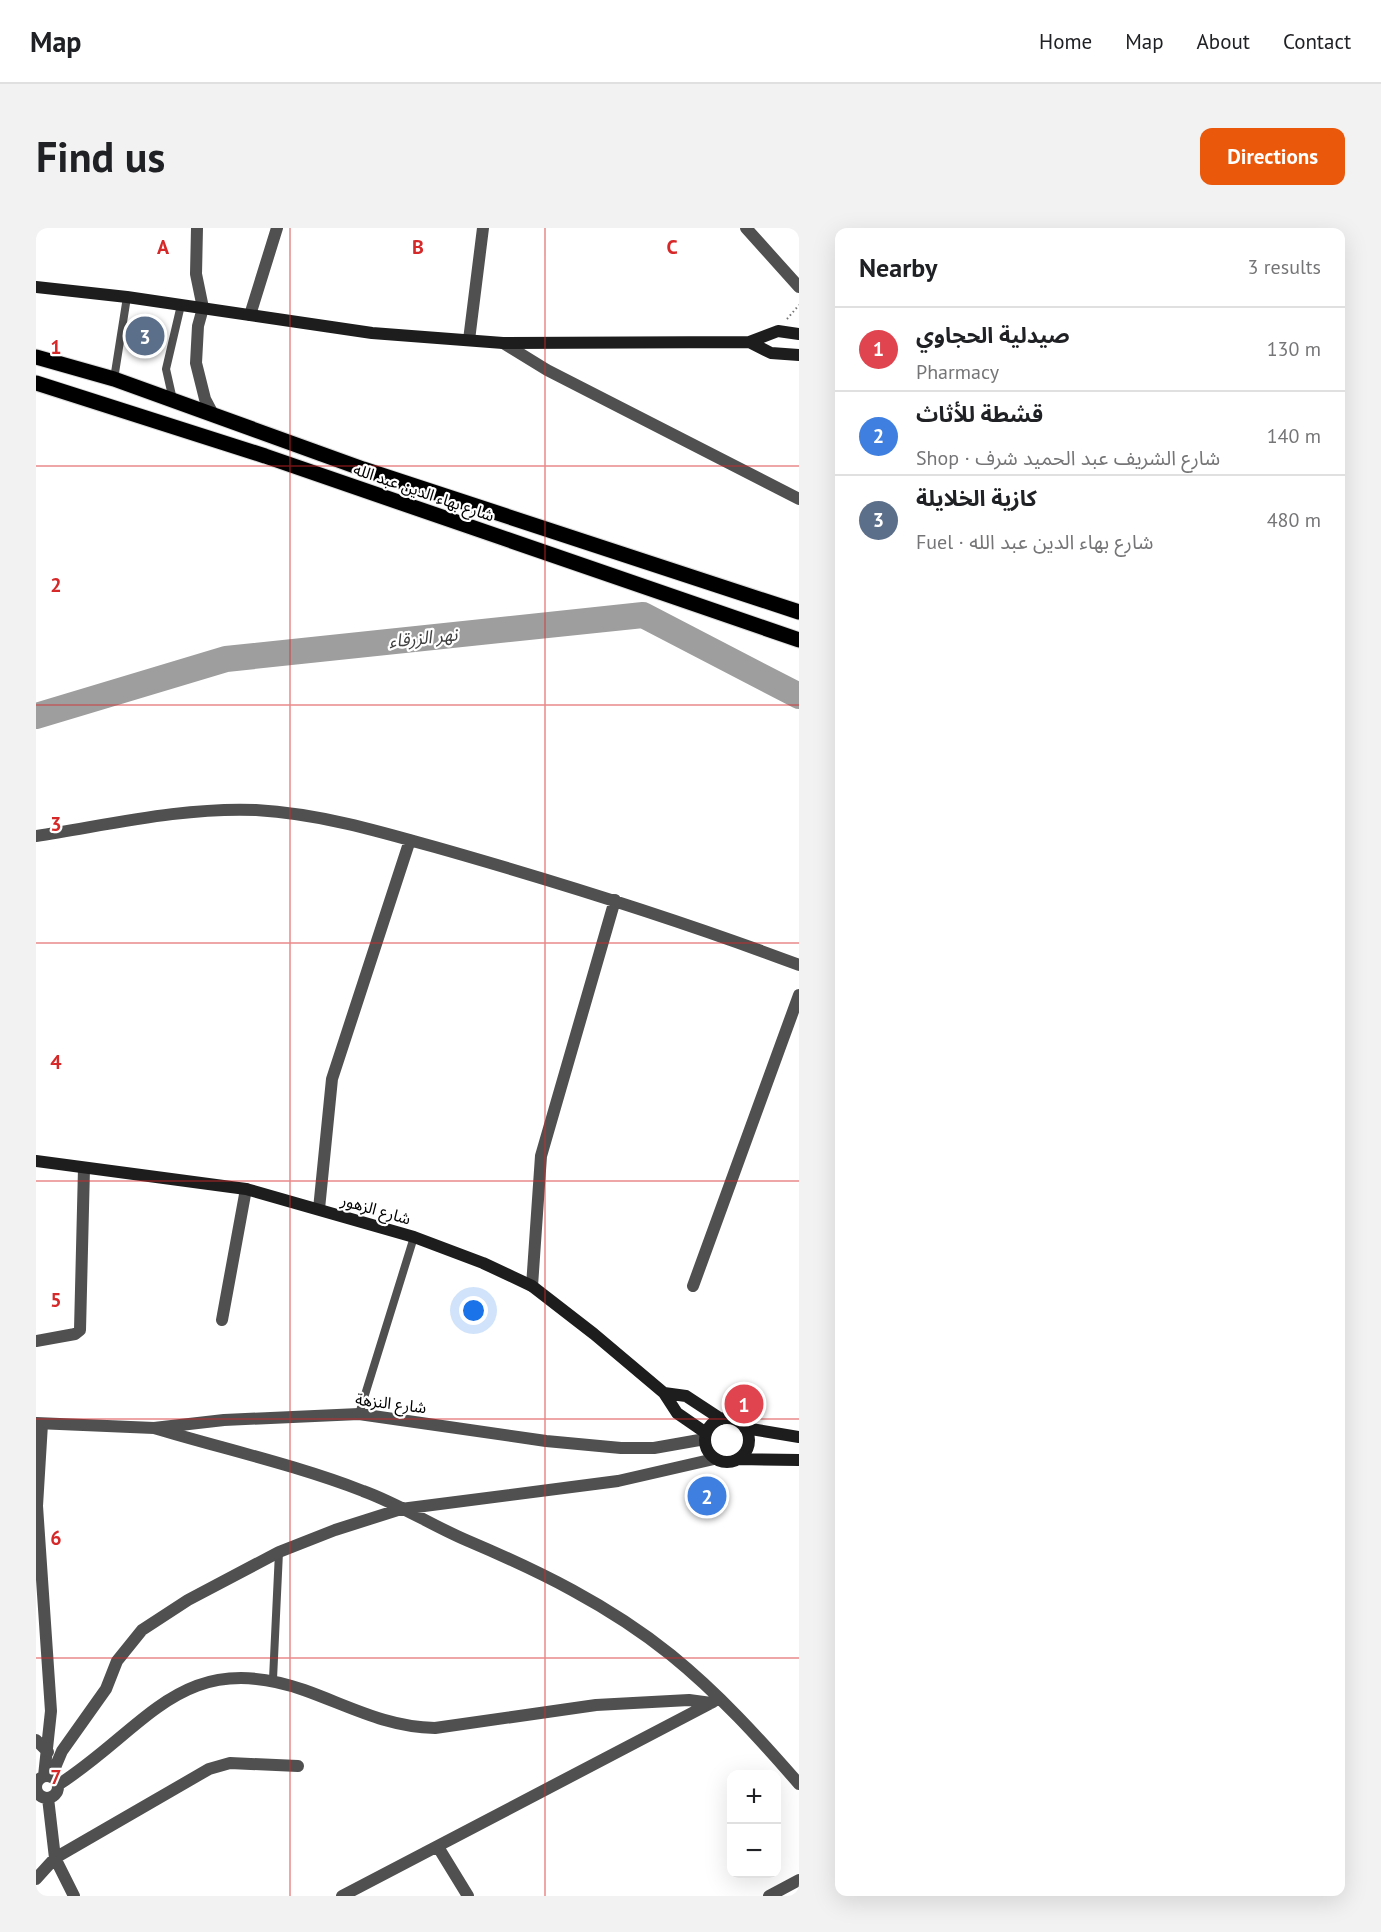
<!DOCTYPE html>
<html lang="en">
<head>
<meta charset="utf-8">
<style>
	body { margin:0; font-family:"PT Sans","Noto Sans Arabic",sans-serif; background:#f2f2f2; color:#202124 }
	.controls { position:absolute; right:18px; bottom:18px; display:grid; overflow:hidden; border-radius:12px; box-shadow:0 6px 24px #0002 }
	.controls button { width:54px; height:54px; display:grid; place-items:center; padding:0; border:0; border-bottom:2px solid #e0e0e0; background:#fff; color:#202124; font:30px sans-serif }
	.you { position:absolute; left:438px; top:1083px; width:21px; height:21px; margin:-15px; border:4px solid #fff; border-radius:50%; background:#1a73e8; box-shadow:0 0 0 9px #1a73e833 }
	.badge { display:grid; place-items:center; width:39px; height:39px; border-radius:50%; background:#ea580c; color:#fff; font-size:20px; font-weight:700 }
	.pin { position:absolute; translate:-50% -50%; border:3px solid #fff; box-shadow:0 2px 6px #0006 }
	.list { margin:0; padding:0; list-style:none }
	h2 { display:flex; justify-content:space-between; align-items:center; height:78px; margin:0; padding:0 24px; font-size:26px }
	h2 small { font-size:20px; font-weight:400; color:#757577 }
	.list li { display:grid; grid-template-columns:39px 1fr auto; gap:18px; align-items:center; box-sizing:border-box; height:84px; padding:0 24px; border-top:2px solid #e0e0e0 }
	.list b { display:block; font-size:22px; white-space:nowrap }
	.list p { margin:0; font-size:20px; white-space:nowrap; color:#757577 }
	.list em { font-size:20px; font-style:normal; color:#757577 }
	.map { position:relative; flex:none; width:763px; height:1668px; overflow:hidden; border-radius:12px }
	header { display:flex; align-items:center; gap:36px; box-sizing:border-box; height:84px; padding:0 30px; background:#fff; border-bottom:2px solid #e0e0e0 }
	header strong { font-size:28px }
	nav { display:flex; gap:33px; margin-inline-start:auto; font-size:21px }
	.intro { display:flex; align-items:center; justify-content:space-between; box-sizing:border-box; height:144px; padding:0 36px }
	h1 { margin:0; font-size:42px }
	.button { padding:15px 27px; border-radius:12px; background:#ea580c; color:#fff; font-size:21px; font-weight:700 }
	main { display:flex; gap:36px; padding:0 36px }
	aside { flex:1; background:#fff; border-radius:12px; box-shadow:0 6px 24px #0002 }
	.map>svg:first-child { display:block }
	.lines { fill:none; stroke-linecap:round; stroke-linejoin:round }
	.river { stroke:#9e9e9e; stroke-width:26 }
	.primary-casing { stroke:#dbdbdb; stroke-width:17 }
	.path { stroke:#727272; stroke-width:2; stroke-dasharray:1.5 3; stroke-linecap:butt }
	.lane { stroke:#505050; stroke-width:8 }
	.street { stroke:#505050; stroke-width:12 }
	.secondary { stroke:#1d1d1d; stroke-width:12 }
	.primary { stroke:#000; stroke-width:15 }
	.grid { fill:none; stroke:#d62828; stroke-width:1.5; stroke-opacity:0.55 }
	.labels { text-anchor:middle; stroke-width:4.5; stroke-linejoin:round; paint-order:stroke }
	.street-label { font-size:16px; fill:#000; stroke:#fff }
	.water-label { font-size:18px; font-style:italic; fill:#3f3f3f; stroke:#fff }
	.grid-label { font-size:20px; text-anchor:middle; font-weight:bold; fill:#d62828; stroke:#fff; stroke-width:4.5; stroke-linejoin:round; paint-order:stroke }
</style>
</head>
<body>
<header>
<strong>Map</strong>
<nav><a>Home</a><a>Map</a><a>About</a><a>Contact</a></nav>
</header>
<div class="intro"><h1>Find us</h1><a class="button">Directions</a></div>
<main>
<div class="map">
<svg width="763" height="1668" viewBox="0 0 763 1668">
	<rect width="100%" height="100%" fill="#fff"/>
	<g class="lines">
		<!-- river -->
		<path class="river" d="M0 488 190 431 607 387 763 468"/>
		<!-- primary casing -->
		<g class="primary-casing">
			<path id="primary" d="M0 129 78 151 327 241 763 384
				M0 155 229 228 763 412"/>
		</g>
		<!-- path -->
		<path class="path" d="M751 91 763 77"/>
		<!-- lane -->
		<path class="lane" d="M78 151 91 69
			M137 172 130 141 145 77
			M323 1186 378 1009
			M237 1451 243 1324"/>
		<!-- street -->
		<path class="street" d="M161 0 160 46 167 80 162 98 160 135 169 171 178 188
			M710 0 763 59
			M214 87 241 0
			M433 112 447 0
			M467 115 511 142 763 271
			M0 608C72 597 147 579 220 582 291 586 359 608 427 627 541 660 652 695 763 737
			M283 981 296 851 374 612
			M496 1058 505 928 579 672
			M657 1058 763 767
			M186 1092 210 961
			M0 1113 39 1106 44 1102 48 940
			M0 1195 118 1200 188 1192 323 1186 510 1213 585 1220H618L669 1211
			M6 1196 1 1278 15 1483 8 1548
			M118 1200C188 1221 260 1237 327 1263 363 1276 395 1297 430 1312 503 1343 573 1377 635 1427 683 1466 723 1510 763 1556
			M0 1512 12 1524
			M0 1559a11 11 0 1 1 22 0a11 11 0 1 1-22 0Z
			M15 1549 26 1523 70 1461 81 1433 106 1402 152 1372 243 1324 299 1302 365 1281 582 1253 678 1231
			M22 1557C111 1500 146 1419 268 1462 313 1478 350 1499 399 1500L560 1477 653 1472 675 1475
			M12 1570 19 1630 38 1668
			M402 1619 432 1668
			M0 1651 19 1630 173 1541 194 1535 262 1538
			M306 1668 677 1474
			M733 1668 763 1652"/>
		<!-- secondary -->
		<path class="secondary" d="M0 59 91 69 336 105 467 115 713 114 742 103 763 106
			M713 114 735 125 763 127
			M0 933 210 961 378 1009 447 1035 496 1058 558 1106 628 1165 641 1185 670 1205
			M628 1165 650 1168 685 1191
			M669 1212a22 22 0 1 1 44 0a22 22 0 1 1-44 0Z
			M709 1200 763 1209
			M703 1231 763 1232"/>
		<!-- primary -->
		<use href="#primary" class="primary"/>
	</g>
	<!-- grid -->
	<path class="grid" d="M254 0V1668M509 0V1668M0 238H763M0 477H763M0 715H763M0 953H763M0 1191H763M0 1430H763"/>
	<g class="labels">
		<!-- street labels -->
		<g class="street-label">
			<text transform="translate(388 264) rotate(19)" y="6">شارع بهاء الدين عبد الله</text>
			<text transform="translate(340 981) rotate(16)" y="6">شارع الزهور</text>
			<text transform="translate(355 1175) rotate(7)" y="6">شارع النزهة</text>
		</g>
		<!-- water labels -->
		<g class="water-label">
			<text transform="translate(387 410) rotate(-6)" y="6">نهر الزرقاء</text>
		</g>
	</g>
	<g class="grid-label">
		<text x="127" y="26">A</text>
		<text x="382" y="26">B</text>
		<text x="636" y="26">C</text>
		<text x="20" y="126">1</text>
		<text x="20" y="364">2</text>
		<text x="20" y="603">3</text>
		<text x="20" y="841">4</text>
		<text x="20" y="1079">5</text>
		<text x="20" y="1317">6</text>
		<text x="20" y="1556">7</text>
	</g>
</svg>
<div class="controls">
<button>+</button>
<button>−</button>
</div>
<div class="you"></div>
<div class="pin badge" style="left:708px;top:1176px;background:#e0444e">1</div>
<div class="pin badge" style="left:671px;top:1268px;background:#3f7fe0">2</div>
<div class="pin badge" style="left:109px;top:108px;background:#5c6f8a">3</div>
</div>
<aside>
<h2>Nearby<small>3 results</small></h2>
<ul class="list">
<li><span class="badge" style="background:#e0444e">1</span><div><b>صيدلية الحجاوي</b><p>Pharmacy</p></div><em>130 m</em></li>
<li><span class="badge" style="background:#3f7fe0">2</span><div><b>قشطة للأثاث</b><p>Shop · شارع الشريف عبد الحميد شرف</p></div><em>140 m</em></li>
<li><span class="badge" style="background:#5c6f8a">3</span><div><b>كازية الخلايلة</b><p>Fuel · شارع بهاء الدين عبد الله</p></div><em>480 m</em></li>
</ul>
</aside>
</main>
</body>
</html>
